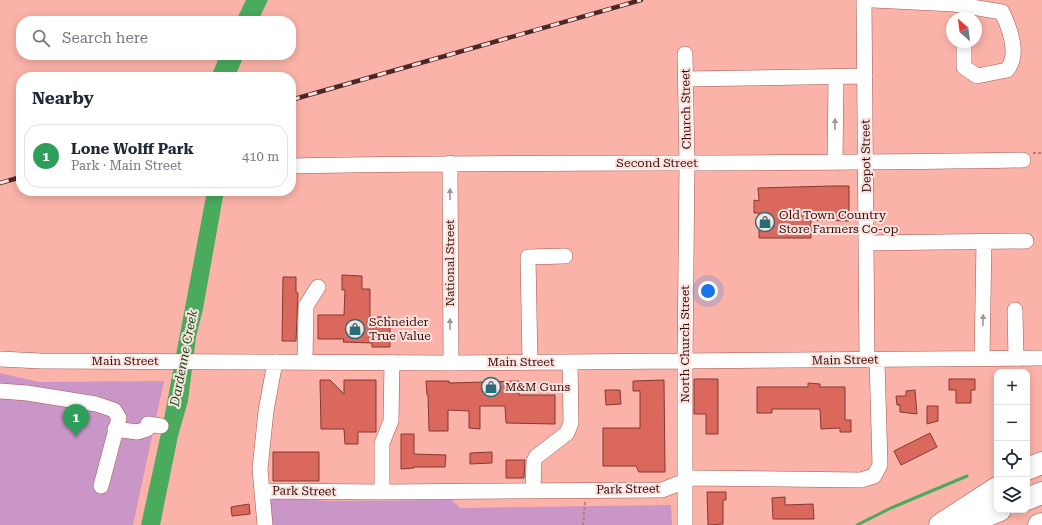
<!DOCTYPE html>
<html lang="en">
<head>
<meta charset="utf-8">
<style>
	body { margin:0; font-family:"Roboto Serif",serif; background:#f6f6f7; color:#1f2937 }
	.controls { position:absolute; right:12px; bottom:12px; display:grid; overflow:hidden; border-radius:8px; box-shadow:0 2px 10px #0003 }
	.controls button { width:36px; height:36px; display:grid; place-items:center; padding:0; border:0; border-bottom:1px solid #e0e1e3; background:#fff; color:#1f2937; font:20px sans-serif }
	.compass { position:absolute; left:946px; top:12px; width:36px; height:36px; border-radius:50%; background:#fff; box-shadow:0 2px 10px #0003; rotate:332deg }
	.you { position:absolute; left:708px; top:291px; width:14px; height:14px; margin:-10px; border:3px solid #fff; border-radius:50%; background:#1a73e8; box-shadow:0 0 0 6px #1a73e833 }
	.badge { display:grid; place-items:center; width:26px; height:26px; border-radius:50%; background:#266f79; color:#fff; font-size:13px; font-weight:700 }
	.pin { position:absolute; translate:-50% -33px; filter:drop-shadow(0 1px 2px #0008) }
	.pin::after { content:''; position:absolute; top:21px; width:14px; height:12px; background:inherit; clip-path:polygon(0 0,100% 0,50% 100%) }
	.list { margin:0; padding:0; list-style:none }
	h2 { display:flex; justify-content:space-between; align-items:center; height:52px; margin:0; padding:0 16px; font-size:17px }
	h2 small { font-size:13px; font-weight:400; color:#747a83 }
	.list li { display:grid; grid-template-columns:26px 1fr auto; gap:12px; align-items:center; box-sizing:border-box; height:64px; margin:0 8px 8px; padding:0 8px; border:1px solid #e0e1e3; border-radius:16px }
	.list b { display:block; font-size:15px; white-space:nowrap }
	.list p { margin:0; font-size:13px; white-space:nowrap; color:#747a83 }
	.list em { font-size:13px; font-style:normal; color:#747a83 }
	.icon { flex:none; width:22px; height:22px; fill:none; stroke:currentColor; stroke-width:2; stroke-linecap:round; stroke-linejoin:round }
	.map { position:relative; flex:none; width:1042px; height:525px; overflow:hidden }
	.search { position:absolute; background:#fff; box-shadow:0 2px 10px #0003; left:16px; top:16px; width:280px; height:44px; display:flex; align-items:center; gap:10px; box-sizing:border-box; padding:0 14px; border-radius:16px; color:#747a83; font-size:15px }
	.panel { position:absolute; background:#fff; box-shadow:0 2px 10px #0003; left:16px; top:72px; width:280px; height:124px; border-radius:16px }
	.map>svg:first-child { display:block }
	.green { fill:#ca96c8 }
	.water { fill:#4aab5d }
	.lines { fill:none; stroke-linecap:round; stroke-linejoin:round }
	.stream { stroke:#4aab5d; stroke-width:3 }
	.building { fill:#da685c; stroke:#853831 }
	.minor-casing { stroke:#a6554c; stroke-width:16 }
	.highway-casing { stroke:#a6554c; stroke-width:23 }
	.path { stroke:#b97e76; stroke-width:2; stroke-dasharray:3 2; stroke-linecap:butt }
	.minor { stroke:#fff; stroke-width:15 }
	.highway { stroke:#fff; stroke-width:22 }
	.rail-casing { stroke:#4d2723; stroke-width:4.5 }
	.rail { stroke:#fee1dd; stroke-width:3; stroke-dasharray:9; stroke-linecap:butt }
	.oneway { fill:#a29392 }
	.labels { text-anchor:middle; stroke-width:4; stroke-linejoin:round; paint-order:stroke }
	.street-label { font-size:12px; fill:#30100d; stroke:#fee1dd }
	.poi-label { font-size:12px; fill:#30100d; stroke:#fee1dd; text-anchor:start }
	.water-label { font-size:13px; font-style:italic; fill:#09521f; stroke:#fee1dd }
</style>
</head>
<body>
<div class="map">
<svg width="1042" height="525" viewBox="0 0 1042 525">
	<rect width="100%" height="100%" fill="#fbb3a9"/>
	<!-- green -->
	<path class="green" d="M0 373 39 382 164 381 133 525H0Z
		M283 498 329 501 452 500 460 508 671 505 672 525H271L270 502 273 499Z"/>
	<!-- water -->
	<path class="water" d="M246 0H268L258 21H236Z
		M220 55H244L235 77H211Z
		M207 191H224L203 309 196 337 188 401 178 436 160 525H141L163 424Z"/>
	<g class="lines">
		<!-- stream -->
		<path class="stream" d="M857 525 891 508 967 476"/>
	</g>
	<!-- building -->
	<path class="building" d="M831 186H849V221L811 220V238H759V213H754V200L759 201 758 188Z
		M342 275 362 276V289H370V317H390V347H372V343L343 342 344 339H318V315H344L345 290H342Z
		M283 277H296V292L298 293 296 341H282Z
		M694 379H718V434H706V414H694Z
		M949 379H975V390H971V403H956V390H949Z
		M320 380H330L344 394V380H376V432H358V444H345L344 429H321Z
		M664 380 665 472H639L636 466H603V428H640V391H633V381Z
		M426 381H449V383L519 381V395H555V424L506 423 505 406H480V429L469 428V411L448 410V431H429L428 395H427Z
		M808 383 820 384V387H845V420H851V432H840V428L821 429 820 409H772V413H757V387H808Z
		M605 390H620L621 404 606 405Z
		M915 390 917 414 900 412V405H897L896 396H906V391Z
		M927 406H938V421L927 424Z
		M930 433 937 447 901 465 894 451Z
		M401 434H414V454L446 455 445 467H414V468L401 469Z
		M273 452H319V481H273Z
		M492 452V463L470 464V453Z
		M506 460H525L524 478H506Z
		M707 492H726V500H723V524L708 525Z
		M785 497V505L813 504 814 519H773L772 498Z
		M249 504 250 514 232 516 231 507Z"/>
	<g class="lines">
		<!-- minor casing -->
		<g class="minor-casing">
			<path id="minor" d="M864 0 867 360
				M873 0 954 4 1002 12C1010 29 1020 54 1007 70L977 76 964 67V42
				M686 79 865 76
				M450 163 451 363
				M835 163 836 77
				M291 166C535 161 779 165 1023 160
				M866 243 1026 241
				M1015 310 1016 359
				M0 359 41 361 451 363 1042 358
				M982 359 984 242
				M305 362 306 306 318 287
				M530 362 528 257 565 256
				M0 391 27 393 96 404 114 410 119 418 101 486
				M115 429 137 432 147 429 148 424 161 426
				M533 490 534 461 536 457 567 433 571 423 570 362
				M262 491 382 492 662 490 693 478 861 480 874 476 880 465 877 360
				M382 492V443L391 421 392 362
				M265 525 260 469 266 411 275 362
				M685 525V361L687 163 685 54"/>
		</g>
		<!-- highway casing -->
		<g class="highway-casing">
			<path id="highway" d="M1027 469 1042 463
				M1027 499 1042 493
				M940 525 997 488
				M963 525 1000 510
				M1039 525 1042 524"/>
		</g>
		<!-- path -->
		<path class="path" d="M1033 153H1042
			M583 525 585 502"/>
		<!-- minor -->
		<use href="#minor" class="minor"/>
		<!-- highway -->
		<use href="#highway" class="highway"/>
		<!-- rail casing -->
		<g class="rail-casing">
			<path id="rail" d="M291 100 641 0
				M0 183 21 177"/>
		</g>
		<!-- rail -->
		<use href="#rail" class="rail"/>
	</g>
	<!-- one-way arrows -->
	<defs><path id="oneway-solid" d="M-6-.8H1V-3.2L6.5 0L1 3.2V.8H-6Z"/></defs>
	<g class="oneway">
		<use href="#oneway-solid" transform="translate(835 124) rotate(-89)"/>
		<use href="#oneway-solid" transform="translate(450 194) rotate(-90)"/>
		<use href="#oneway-solid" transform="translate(983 320) rotate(-89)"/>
		<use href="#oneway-solid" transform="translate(450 324) rotate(-90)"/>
	</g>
	<!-- icons -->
	<defs>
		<g id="shop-ring" transform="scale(1)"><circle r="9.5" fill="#fee1dd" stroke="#266f79" stroke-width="1.5"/><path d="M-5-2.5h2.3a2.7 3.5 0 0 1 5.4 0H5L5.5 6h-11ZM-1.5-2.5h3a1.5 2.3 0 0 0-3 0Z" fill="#266f79"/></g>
	</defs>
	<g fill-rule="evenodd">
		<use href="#shop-ring" x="765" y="222"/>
		<use href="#shop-ring" x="355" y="329"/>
		<use href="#shop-ring" x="491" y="387"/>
	</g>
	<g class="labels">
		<!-- street labels -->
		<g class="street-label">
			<text transform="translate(686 109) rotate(-91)" y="4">Church Street</text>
			<text transform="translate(866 156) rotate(-91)" y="4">Depot Street</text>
			<text x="657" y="167">Second Street</text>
			<text transform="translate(450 263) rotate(-90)" y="4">National Street</text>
			<text transform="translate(685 344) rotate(-90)" y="4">North Church Street</text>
			<text transform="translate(845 360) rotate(-1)" y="4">Main Street</text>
			<text x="125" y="365">Main Street</text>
			<text x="521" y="366">Main Street</text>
			<text transform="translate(628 489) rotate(-1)" y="4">Park Street</text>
			<text transform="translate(304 491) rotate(1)" y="4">Park Street</text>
		</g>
		<!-- poi labels -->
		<g class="poi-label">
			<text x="779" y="219">Old Town Country<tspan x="779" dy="14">Store Farmers Co-op</tspan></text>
			<text x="369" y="326">Schneider<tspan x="369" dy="14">True Value</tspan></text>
			<text x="505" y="391">M&amp;M Guns</text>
		</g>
		<!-- water labels -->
		<g class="water-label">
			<text transform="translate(183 358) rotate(-79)" y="5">Dardenne Creek</text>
		</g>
	</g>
</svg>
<div class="controls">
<button>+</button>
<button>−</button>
<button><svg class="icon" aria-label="locate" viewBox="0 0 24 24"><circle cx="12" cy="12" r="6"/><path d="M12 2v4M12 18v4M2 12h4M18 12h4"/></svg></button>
<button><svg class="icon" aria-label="layers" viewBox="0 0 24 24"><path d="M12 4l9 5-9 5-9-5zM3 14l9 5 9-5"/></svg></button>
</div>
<svg class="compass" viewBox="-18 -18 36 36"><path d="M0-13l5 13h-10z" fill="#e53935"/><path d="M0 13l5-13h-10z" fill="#747a83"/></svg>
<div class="you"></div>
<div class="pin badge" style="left:76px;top:437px;background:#2e9e5b">1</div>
<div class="search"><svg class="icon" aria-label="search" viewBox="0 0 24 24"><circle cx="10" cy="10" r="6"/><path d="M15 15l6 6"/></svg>Search here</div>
<section class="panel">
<h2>Nearby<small></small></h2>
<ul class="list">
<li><span class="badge" style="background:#2e9e5b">1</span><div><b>Lone Wolff Park</b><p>Park · Main Street</p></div><em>410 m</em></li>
</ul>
</section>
</div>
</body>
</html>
